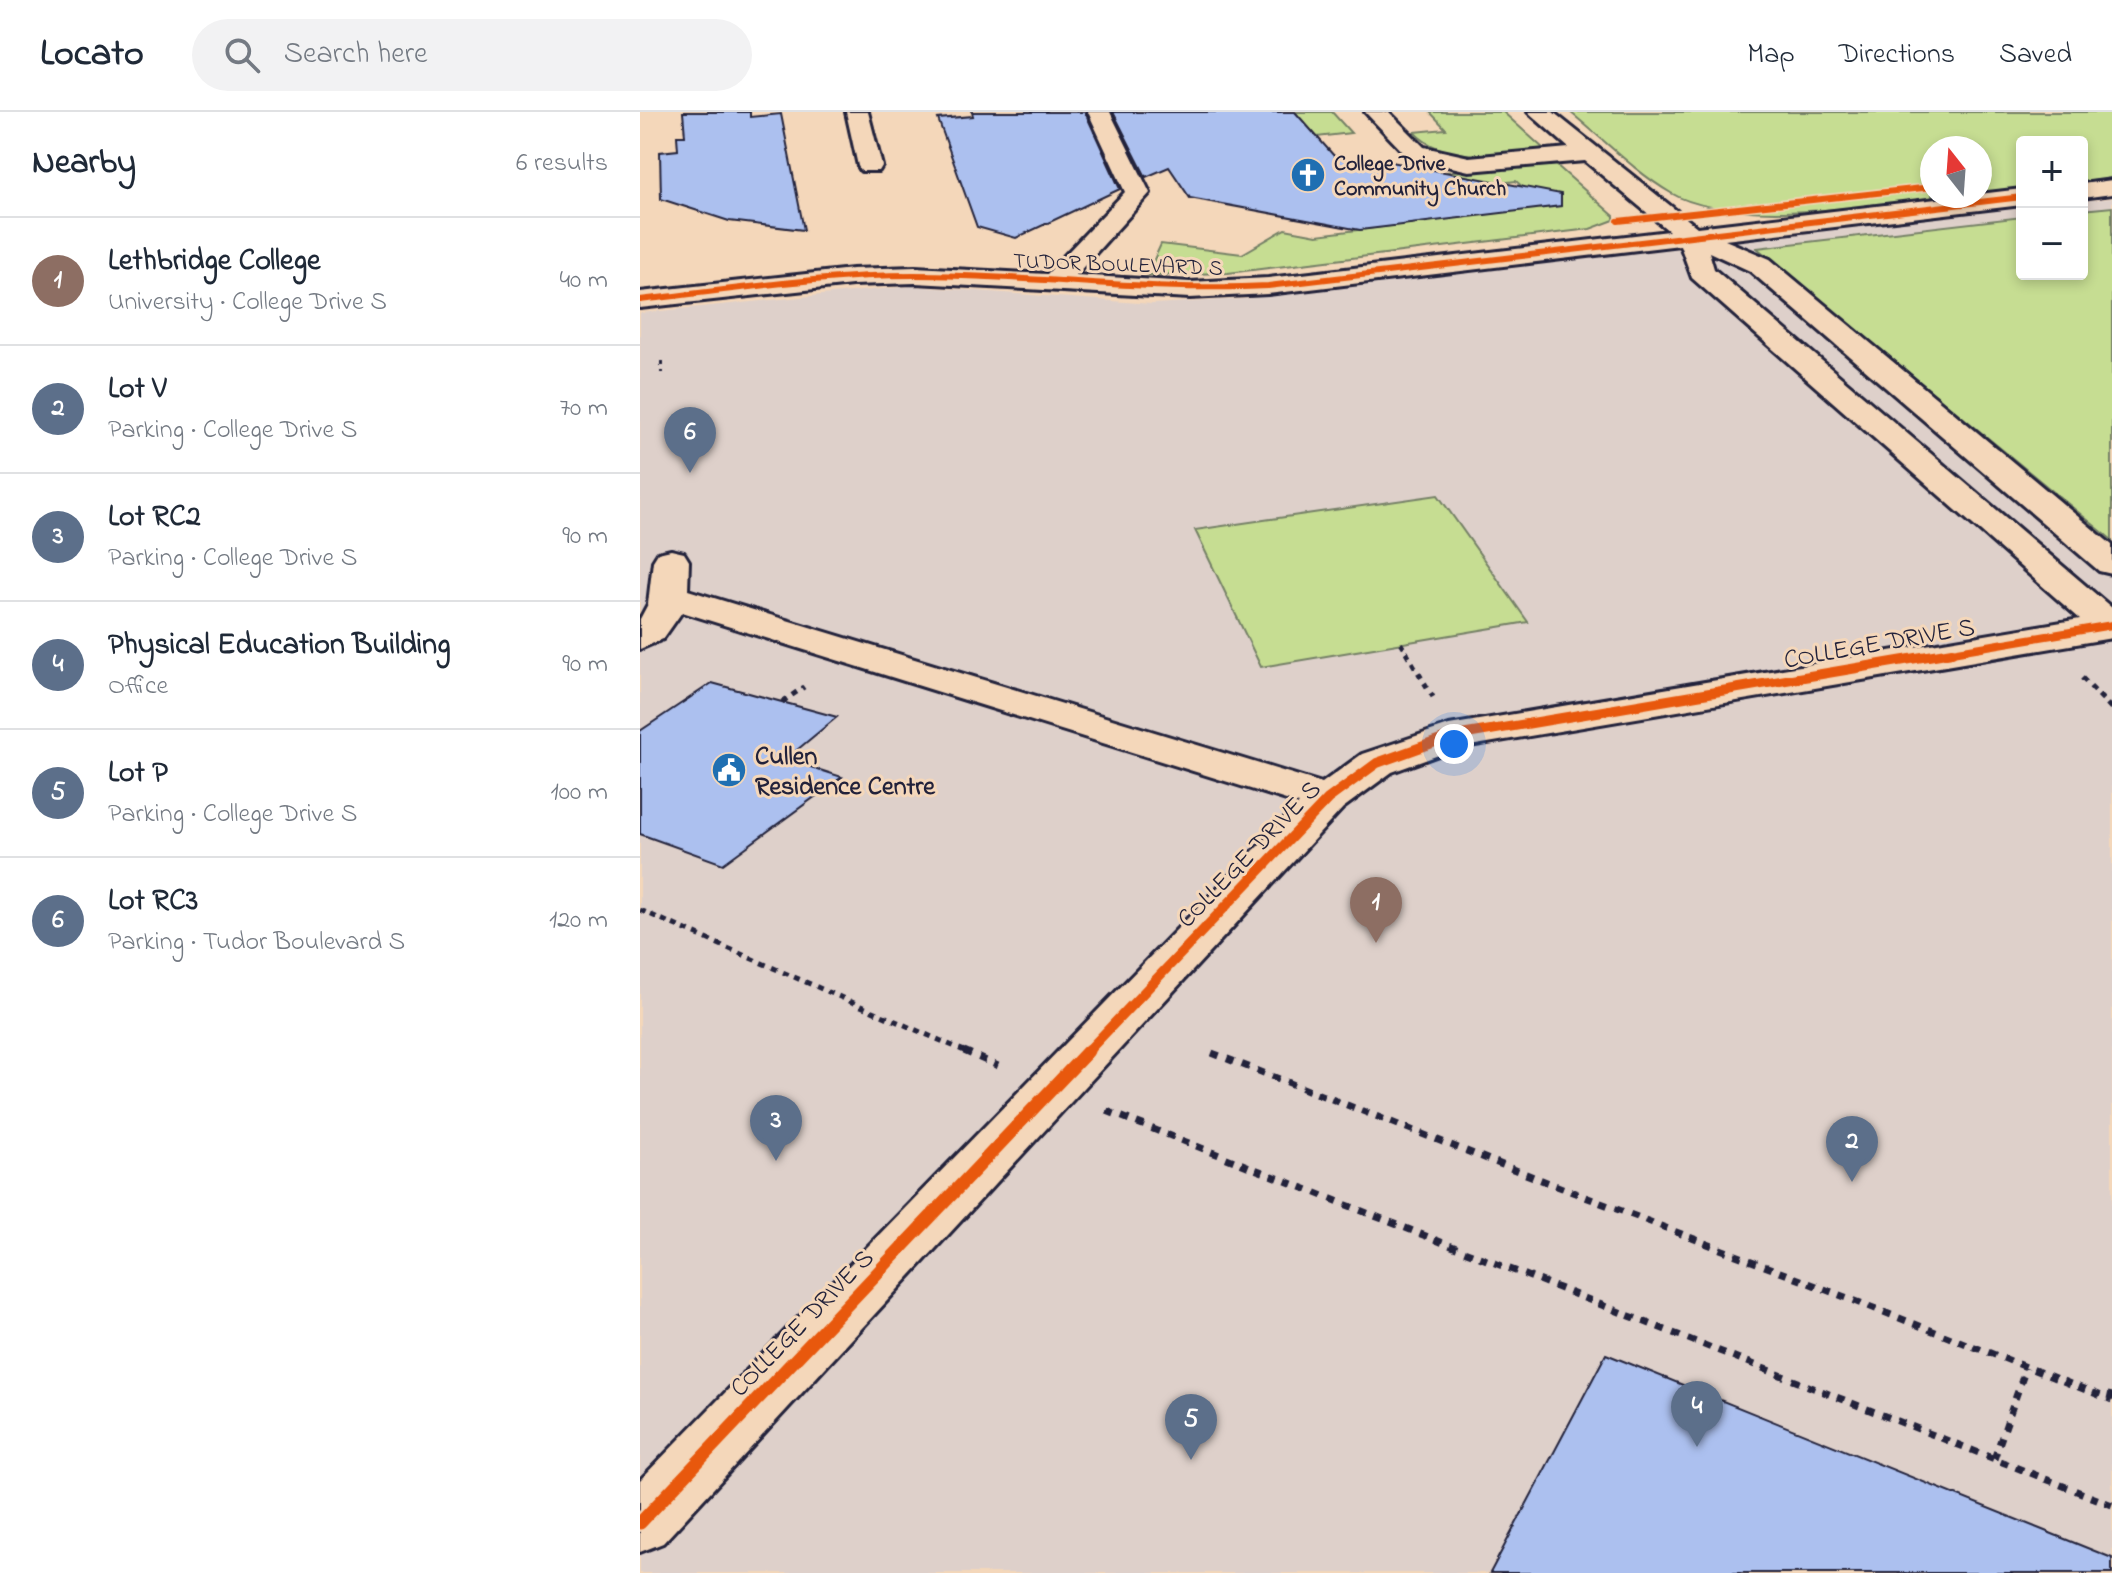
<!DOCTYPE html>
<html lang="en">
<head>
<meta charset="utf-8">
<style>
	body { margin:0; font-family:"Indie Flower",sans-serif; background:#f2f2f3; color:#1f2937 }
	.controls { position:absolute; right:24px; top:24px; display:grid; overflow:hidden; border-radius:8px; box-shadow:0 4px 12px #0003 }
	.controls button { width:72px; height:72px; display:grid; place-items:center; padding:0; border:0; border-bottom:2px solid #e0e1e3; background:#fff; color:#1f2937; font:40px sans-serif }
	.compass { position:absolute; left:1280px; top:24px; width:72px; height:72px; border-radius:50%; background:#fff; box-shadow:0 4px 12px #0003; rotate:343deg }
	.you { position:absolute; left:814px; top:632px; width:28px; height:28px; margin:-20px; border:6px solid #fff; border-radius:50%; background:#1a73e8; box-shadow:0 0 0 12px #1a73e833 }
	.badge { display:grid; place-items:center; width:52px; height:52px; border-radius:50%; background:#1f6fb2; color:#fff; font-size:26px; font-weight:700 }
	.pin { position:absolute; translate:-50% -66px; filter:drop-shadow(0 2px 4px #0008) }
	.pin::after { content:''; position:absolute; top:42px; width:28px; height:24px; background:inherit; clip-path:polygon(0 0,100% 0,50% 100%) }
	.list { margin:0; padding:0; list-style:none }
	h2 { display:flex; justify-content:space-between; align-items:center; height:104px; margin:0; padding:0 32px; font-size:34px }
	h2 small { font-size:26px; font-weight:400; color:#747a83 }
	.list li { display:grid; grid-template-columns:52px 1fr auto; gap:24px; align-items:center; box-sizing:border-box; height:128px; padding:0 32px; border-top:2px solid #e0e1e3 }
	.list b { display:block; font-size:30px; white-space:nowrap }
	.list p { margin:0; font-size:26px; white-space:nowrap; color:#747a83 }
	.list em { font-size:26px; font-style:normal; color:#747a83 }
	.icon { flex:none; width:44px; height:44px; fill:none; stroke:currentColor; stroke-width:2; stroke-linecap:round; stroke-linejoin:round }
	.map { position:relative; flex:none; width:1472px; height:1461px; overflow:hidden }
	header { display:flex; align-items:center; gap:48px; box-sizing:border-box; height:112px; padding:0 40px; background:#fff; border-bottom:2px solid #e0e1e3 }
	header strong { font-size:38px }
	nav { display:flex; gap:44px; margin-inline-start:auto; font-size:28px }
	.search { width:560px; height:72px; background:#f2f2f3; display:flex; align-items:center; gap:20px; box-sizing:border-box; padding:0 28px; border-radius:44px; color:#747a83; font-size:30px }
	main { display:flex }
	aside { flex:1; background:#fff }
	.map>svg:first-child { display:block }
	.built { fill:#ded0ca }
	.green { fill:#c6dd92; stroke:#748066; stroke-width:2 }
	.building { fill:#acc0ef; stroke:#22223b; stroke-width:2 }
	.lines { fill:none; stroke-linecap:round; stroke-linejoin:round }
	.minor-casing { stroke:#22223b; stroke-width:6 }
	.path-far2 { stroke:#22223b; stroke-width:4; stroke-dasharray:5 5; stroke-linecap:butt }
	.path-far1 { stroke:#22223b; stroke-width:5; stroke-dasharray:6 6; stroke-linecap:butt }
	.path { stroke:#22223b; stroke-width:7; stroke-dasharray:8 8; stroke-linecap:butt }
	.minor { fill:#f4d7ba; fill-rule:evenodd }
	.cycleway-far3-casing { stroke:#f4d7ba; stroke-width:9 }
	.cycleway-far2-casing { stroke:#f4d7ba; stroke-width:12 }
	.cycleway-far1-casing { stroke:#f4d7ba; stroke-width:15 }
	.cycleway-casing { stroke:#f4d7ba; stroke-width:18 }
	.cycleway-far3 { stroke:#e8590c; stroke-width:6 }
	.cycleway-far2 { stroke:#e8590c; stroke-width:8 }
	.cycleway-far1 { stroke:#e8590c; stroke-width:10 }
	.cycleway { stroke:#e8590c; stroke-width:13 }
	.labels { text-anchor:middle; stroke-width:6; stroke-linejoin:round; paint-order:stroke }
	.far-poi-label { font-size:22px; font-weight:bold; fill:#22223b; stroke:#f4d7ba; text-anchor:start }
	.far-street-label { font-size:22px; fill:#22223b; stroke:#f4d7ba }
	.street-label { font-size:26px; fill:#22223b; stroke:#f4d7ba }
	.poi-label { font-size:26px; font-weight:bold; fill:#22223b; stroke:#f4d7ba; text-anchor:start }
</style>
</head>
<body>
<header>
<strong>Locato</strong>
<div class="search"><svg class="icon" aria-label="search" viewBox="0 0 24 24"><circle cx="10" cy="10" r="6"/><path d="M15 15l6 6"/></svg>Search here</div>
<nav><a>Map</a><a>Directions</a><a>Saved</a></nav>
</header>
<main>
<aside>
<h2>Nearby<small>6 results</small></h2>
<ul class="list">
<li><span class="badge" style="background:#8d6e63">1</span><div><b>Lethbridge College</b><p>University · College Drive S</p></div><em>40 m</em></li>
<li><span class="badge" style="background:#5c6f8a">2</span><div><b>Lot V</b><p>Parking · College Drive S</p></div><em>70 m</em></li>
<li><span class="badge" style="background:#5c6f8a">3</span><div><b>Lot RC2</b><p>Parking · College Drive S</p></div><em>90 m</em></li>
<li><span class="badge" style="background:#5c6f8a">4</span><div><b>Physical Education Building</b><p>Office</p></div><em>90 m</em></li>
<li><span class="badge" style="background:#5c6f8a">5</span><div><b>Lot P</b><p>Parking · College Drive S</p></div><em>100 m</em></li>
<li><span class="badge" style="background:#5c6f8a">6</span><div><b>Lot RC3</b><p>Parking · Tudor Boulevard S</p></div><em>120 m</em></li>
</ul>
</aside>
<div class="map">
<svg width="1472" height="1461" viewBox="0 0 1472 1461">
	<rect width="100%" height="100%" fill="#f4d7ba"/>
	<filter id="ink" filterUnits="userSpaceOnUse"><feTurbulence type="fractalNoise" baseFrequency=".0125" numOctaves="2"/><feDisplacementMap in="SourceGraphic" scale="16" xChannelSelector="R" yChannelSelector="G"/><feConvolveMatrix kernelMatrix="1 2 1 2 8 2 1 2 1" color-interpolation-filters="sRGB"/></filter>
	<g filter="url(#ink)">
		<!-- built -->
		<path class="built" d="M1472 86V1461H0V201L272 174 512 192 603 187 1382 96V162H1442V89Z"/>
		<!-- green -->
		<path class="green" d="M655 0H692L711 21 677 25Z
			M790 0H863L904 37C865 42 804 53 774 20L806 17Z
			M930 0H1472V67L1442 70V30H1382V77L1340 81V36H1292V84H1317C1247 92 1091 117 1031 81 995 60 962 26 930 0Z
			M915 52 974 104V108L950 117 588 161 507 163 521 132 602 142 645 117 677 123 905 95 876 69 842 73 806 60Z
			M1472 95V428L1117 136 1382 105V162H1442V98Z
			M798 383 888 510 621 555 555 418Z"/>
		<!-- building -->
		<path class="building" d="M43 0H110V5L141 2 164 118 89 109 21 87 20 40 38 38 37 24H45Z
			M332 0H445L480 77 376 126 337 115 298 7 333 4Z
			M473 0H655L695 45 734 52 741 48 921 82V94L720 118 550 86 529 55 506 65Z
			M72 571 197 605 146 647 202 665 83 752 0 722V619Z
			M966 1242 1472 1446V1461H850Z"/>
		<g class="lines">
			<!-- minor casing -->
			<g class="minor-casing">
				<path id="minor" d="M206 0H228L242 54 239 59H221L218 54Z
					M448 0H470L510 81 436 163 550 170 628 166 1029 119 945 49 829 59 768 45 725 0H749L784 35 829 45 929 36 888 0H913L1057 115 1382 77V93L1085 128 1130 147 1472 433V462L1459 459 1110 159 1069 140 1074 157 1472 496V526L818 636 752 660 703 696 23 1431 0 1440V1368L659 692 42 500 23 527 0 537V507L8 492 13 449 18 441 31 438 44 441 49 449 48 478 682 671 722 642 809 613 1440 507 1052 166 1040 133 628 182 550 186 275 171 212 173 0 196V180L212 157 275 155 407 162 485 80Z
					M1472 68V82L1442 86V72Z"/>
			</g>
			<!-- path-far2 -->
			<path class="path-far2" d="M22 249V261
				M761 531 768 542"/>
			<!-- path-far1 -->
			<path class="path-far1" d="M766 540 793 585
				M1442 566 1472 597
				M142 590 164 575
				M0 798 329 941"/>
			<!-- path -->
			<path class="path" d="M324 939 358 954
				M572 941 1472 1288
				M467 999 1472 1393
				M1470 1288 1472 1279
				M1354 1347 1386 1256"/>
			<!-- minor -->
			<use href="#minor" class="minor"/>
			<!-- cycleway-far3 casing -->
			<g class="cycleway-far3-casing">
				<path id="cycleway-far3" d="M978 109 1292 75
					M0 188C91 178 183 163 274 163 393 163 508 180 628 174L1382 85"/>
			</g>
			<!-- cycleway-far2 casing -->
			<g class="cycleway-far2-casing">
				<path id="cycleway-far2" d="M1300 542 1472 513"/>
			</g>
			<!-- cycleway-far1 casing -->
			<g class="cycleway-far1-casing">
				<path id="cycleway-far1" d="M446 941 688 687 737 651 809 625 1312 540"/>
			</g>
			<!-- cycleway casing -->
			<g class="cycleway-casing">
				<path id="cycleway" d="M0 1411 448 939"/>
			</g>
			<!-- cycleway-far3 -->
			<use href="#cycleway-far3" class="cycleway-far3"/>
			<!-- cycleway-far2 -->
			<use href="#cycleway-far2" class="cycleway-far2"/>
			<!-- cycleway-far1 -->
			<use href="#cycleway-far1" class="cycleway-far1"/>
			<!-- cycleway -->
			<use href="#cycleway" class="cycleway"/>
		</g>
	</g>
	<!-- icons -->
	<defs>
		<g id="church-disc" transform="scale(1.8)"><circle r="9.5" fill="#1f6fb2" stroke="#f4d7ba"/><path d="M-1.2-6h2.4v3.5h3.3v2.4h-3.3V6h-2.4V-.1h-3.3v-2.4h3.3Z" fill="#fff"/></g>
		<g id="civic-disc" transform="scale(1.8)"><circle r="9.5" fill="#1f6fb2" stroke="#f4d7ba"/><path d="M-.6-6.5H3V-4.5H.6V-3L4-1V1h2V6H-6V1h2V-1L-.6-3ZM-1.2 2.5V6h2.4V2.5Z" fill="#fff"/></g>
	</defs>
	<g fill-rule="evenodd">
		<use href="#church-disc" x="668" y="63"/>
		<use href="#civic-disc" x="89" y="658"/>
	</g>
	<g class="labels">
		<!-- far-poi labels -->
		<g class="far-poi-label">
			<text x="694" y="58">College Drive<tspan x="694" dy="25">Community Church</tspan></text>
		</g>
		<!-- far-street labels -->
		<g class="far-street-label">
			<text transform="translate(478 151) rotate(2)" y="8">TUDOR BOULEVARD S</text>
		</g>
		<!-- street labels -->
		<g class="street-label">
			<text transform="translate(1239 530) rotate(-10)" y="9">COLLEGE DRIVE S</text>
			<text transform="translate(608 741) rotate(-46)" y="9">COLLEGE DRIVE S</text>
			<text transform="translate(161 1210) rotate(-46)" y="9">COLLEGE DRIVE S</text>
		</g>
		<!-- poi labels -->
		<g class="poi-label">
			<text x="115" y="652">Cullen<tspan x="115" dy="30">Residence Centre</tspan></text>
		</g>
	</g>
</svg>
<div class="controls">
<button>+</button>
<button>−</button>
</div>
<svg class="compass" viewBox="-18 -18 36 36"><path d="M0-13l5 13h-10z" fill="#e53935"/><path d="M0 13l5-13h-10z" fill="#747a83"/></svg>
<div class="you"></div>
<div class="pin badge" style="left:736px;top:831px;background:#8d6e63">1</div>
<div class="pin badge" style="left:1212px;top:1070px;background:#5c6f8a">2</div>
<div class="pin badge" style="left:136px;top:1049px;background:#5c6f8a">3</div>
<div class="pin badge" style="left:1057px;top:1335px;background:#5c6f8a">4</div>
<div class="pin badge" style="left:551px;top:1348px;background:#5c6f8a">5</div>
<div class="pin badge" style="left:50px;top:361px;background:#5c6f8a">6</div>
</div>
</main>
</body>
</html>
